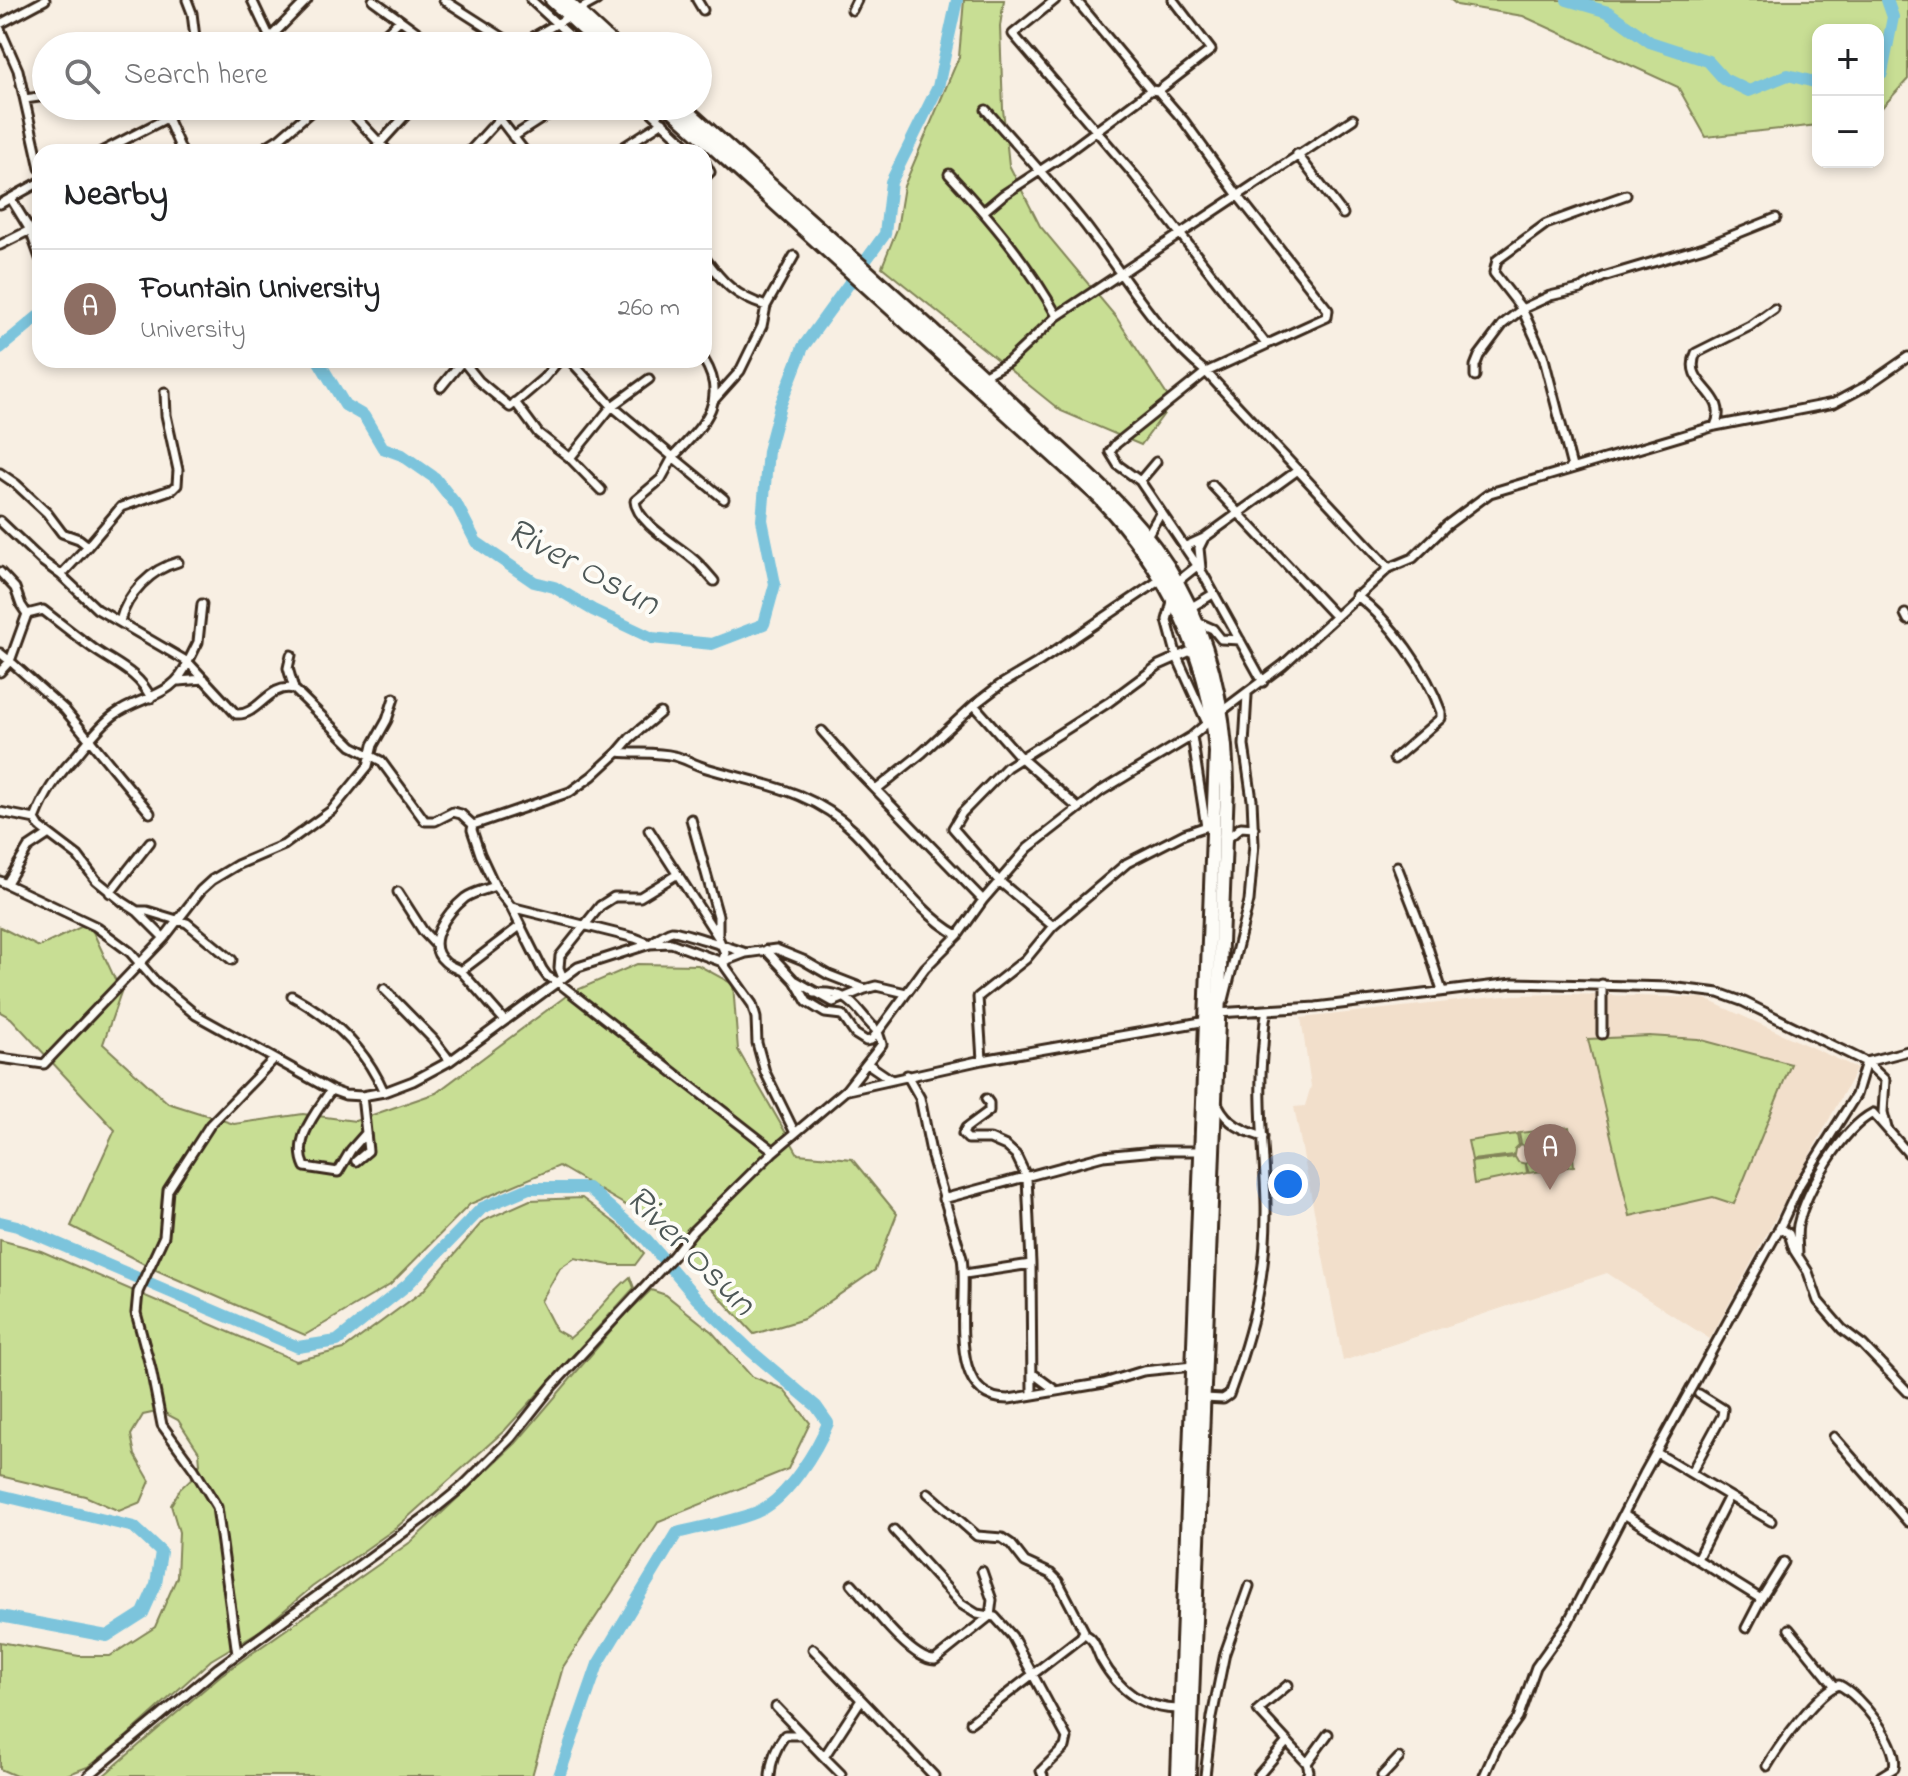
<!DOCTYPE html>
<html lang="en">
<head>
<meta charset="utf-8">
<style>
	body { margin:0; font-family:"Indie Flower",sans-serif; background:#f6f6f6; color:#202124 }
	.controls { position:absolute; right:24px; top:24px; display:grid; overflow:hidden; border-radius:16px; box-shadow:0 4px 12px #0003 }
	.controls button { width:72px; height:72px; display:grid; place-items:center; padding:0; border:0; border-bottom:2px solid #e0e0e0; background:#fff; color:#202124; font:40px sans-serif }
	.you { position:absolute; left:1288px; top:1184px; width:28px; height:28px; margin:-20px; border:6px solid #fff; border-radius:50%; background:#1a73e8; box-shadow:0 0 0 12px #1a73e833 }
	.badge { display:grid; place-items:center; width:52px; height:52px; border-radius:50%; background:#0b8043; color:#fff; font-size:26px; font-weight:700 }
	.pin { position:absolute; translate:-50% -66px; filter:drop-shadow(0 2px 4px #0008) }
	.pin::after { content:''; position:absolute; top:42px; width:28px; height:24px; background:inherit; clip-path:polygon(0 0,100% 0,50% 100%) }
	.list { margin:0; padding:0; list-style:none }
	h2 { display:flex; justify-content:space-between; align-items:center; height:104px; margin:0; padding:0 32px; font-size:34px }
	h2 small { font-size:26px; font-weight:400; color:#757577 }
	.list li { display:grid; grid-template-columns:52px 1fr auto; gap:24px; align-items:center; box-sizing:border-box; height:120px; padding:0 32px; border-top:2px solid #e0e0e0 }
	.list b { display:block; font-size:30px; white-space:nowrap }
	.list p { margin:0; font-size:26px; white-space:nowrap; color:#757577 }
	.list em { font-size:26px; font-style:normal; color:#757577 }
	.icon { flex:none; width:44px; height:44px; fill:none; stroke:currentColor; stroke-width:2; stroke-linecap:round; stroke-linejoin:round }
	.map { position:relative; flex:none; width:1908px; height:1776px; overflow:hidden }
	.search { position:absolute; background:#fff; box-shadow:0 4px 12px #0003; left:32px; top:32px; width:680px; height:88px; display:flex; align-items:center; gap:20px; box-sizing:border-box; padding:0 28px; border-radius:44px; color:#757577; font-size:30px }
	.panel { position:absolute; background:#fff; box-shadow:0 4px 12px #0003; left:32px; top:144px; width:680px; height:224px; border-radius:24px }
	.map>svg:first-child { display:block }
	.built { fill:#f2dfcb }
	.green { fill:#c8de94; stroke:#828459; stroke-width:2 }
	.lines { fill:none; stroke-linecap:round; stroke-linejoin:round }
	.river { stroke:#7cc4dc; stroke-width:12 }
	.street-casing { stroke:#3b2a1e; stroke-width:13 }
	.highway-casing { stroke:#3b2a1e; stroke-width:18 }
	.street { stroke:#fdfcf7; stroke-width:7 }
	.highway { stroke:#fdfcf7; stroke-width:12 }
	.labels { text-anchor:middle; stroke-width:8; stroke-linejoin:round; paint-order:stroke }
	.water-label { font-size:38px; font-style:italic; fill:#4e5857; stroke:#fdfcf7 }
</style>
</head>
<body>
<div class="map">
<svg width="1908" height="1776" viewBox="0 0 1908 1776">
	<rect width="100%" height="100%" fill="#f8efe3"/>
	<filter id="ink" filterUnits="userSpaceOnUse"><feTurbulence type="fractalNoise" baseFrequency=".0125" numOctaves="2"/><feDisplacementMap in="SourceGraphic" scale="16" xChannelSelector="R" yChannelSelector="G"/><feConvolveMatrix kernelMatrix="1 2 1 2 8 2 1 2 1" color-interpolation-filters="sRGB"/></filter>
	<g filter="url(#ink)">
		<!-- built -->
		<path class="built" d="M1569 994 1703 998 1857 1068 1710 1339 1607 1273 1343 1361 1294 1107 1305 1106 1311 1086 1301 1018 1513 995Z"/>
		<!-- green -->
		<path class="green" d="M964 0H1004L1000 26 1003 109 1009 165 1040 226 1116 317 1172 403 1141 445 1061 411 882 267 897 229 904 186 959 57Z
			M1451 0H1908V79L1878 112V30H1818V125L1706 137 1678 87 1523 16 1457 5Z
			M89 923 121 992 103 1044 168 1103 234 1124 303 1114 355 1121 436 1093 570 993 637 964 698 965 733 984 738 1050 798 1154 852 1159 897 1214 875 1270 804 1319 754 1334 644 1216 559 1166 470 1204 390 1285 305 1335 156 1270 71 1226 115 1130 11 1018 0 1012V927L39 947Z
			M1649 1036 1698 1039 1791 1064 1734 1204 1713 1197 1630 1216 1588 1039Z
			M1569 1127 1571 1148 1550 1151 1572 1149 1574 1166 1529 1173 1526 1165 1527 1173 1474 1184 1471 1162 1515 1157 1518 1162 1526 1164 1533 1153 1521 1144 1519 1133Z
			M1517 1134 1519 1145 1515 1149 1514 1155 1472 1160 1468 1141Z
			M582 1198 623 1229 644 1253 635 1265H609L575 1258 560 1268 541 1301 556 1330 570 1338C594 1319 606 1297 630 1277L634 1288 505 1430 396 1528 312 1587 261 1630 211 1660 127 1736 90 1766 64 1776H16L0 1769V1642L79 1656H110L155 1627 177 1577 179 1532 171 1505 180 1489 196 1474 200 1464 199 1452 178 1420 161 1411 143 1415 131 1435 135 1455 150 1481 141 1502 119 1511 85 1496 0 1476V1240L41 1251 296 1361 344 1349 423 1291 483 1221 530 1200Z
			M651 1290 666 1295 712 1332 751 1376 783 1389 810 1423 788 1469 659 1521 563 1667 532 1776H103L221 1675 412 1541 516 1443 623 1317Z"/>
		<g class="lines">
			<!-- river -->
			<path class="river" d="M1567 0 1608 12 1650 42 1708 61 1724 79 1749 91 1788 75 1818 83
				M1878 75 1882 73 1893 17 1887 0
				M0 348 40 315
				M318 360 345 405 364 416 383 448 402 455 435 478 458 507 476 542 534 582 554 587 593 610 652 638 712 644 764 624 775 584 762 520 768 451 780 406 803 347 885 234 891 182 938 87 957 0
				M0 1222 17 1226 298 1347 337 1341 407 1285 482 1208 529 1188H588L646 1239 697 1299 751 1351 816 1406 828 1423C817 1450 788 1497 761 1510 743 1520 699 1527 677 1533L598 1664 559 1776
				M0 1495 134 1527 161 1552 156 1584 143 1613 107 1636 0 1616"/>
			<!-- street casing -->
			<g class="street-casing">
				<path id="street" d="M187 0 192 13 196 46
					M252 0 270 38
					M373 0 436 46
					M444 0 516 46
					M531 0 581 46
					M697 0 703 10
					M1055 0 1013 34 1135 176 1266 344
					M1076 0 1151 90 1158 91 1184 121 1239 197 1328 310 1327 317 1206 372 1116 444 1110 452 1118 465 1140 481
					M852 10 857 0
					M577 11 597 0
					M0 24 45 0
					M0 29 18 70 40 168
					M262 46 307 0
					M372 46 400 20
					M518 46 570 16
					M1158 91 1211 50 1173 0
					M25 99 46 96
					M345 106 388 152
					M490 106 525 152
					M645 106 694 152
					M986 110C1020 149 1055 186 1086 226 1124 276 1157 333 1206 372L1389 568
					M167 118 182 152
					M513 137 561 106
					M101 152 167 118 182 106
					M258 152 280 138 317 106
					M372 152 414 106
					M469 152 499 119
					M616 152 663 122
					M1297 154 1343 214
					M704 161 710 172 704 178
					M949 174C990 218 1028 263 1057 316
					M11 199 30 230 40 258
					M0 204 40 182
					M984 211 1003 195 1061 157 1151 90
					M0 245 30 230
					M704 257C723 283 735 296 766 306
					M570 360 612 406 673 457C702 426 730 402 704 360
					M463 361 479 381 510 407 544 378 559 360
					M983 376 1008 362 1057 316 1353 119
					M1475 376V366L1479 356 1503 324 1522 309 1550 296 1580 289 1603 277 1704 247 1776 218
					M441 387 463 360
					M714 400 740 371 762 326 766 306 794 256
					M515 402 538 433 570 458 612 406 649 379
					M1715 426C1731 392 1681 386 1696 353L1750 326 1774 309
					M570 458 601 490
					M1156 462 1140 481 1203 574 1263 682
					M1572 467 1543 355 1522 309 1494 273 1497 260 1546 224 1626 195
					M0 473 16 484 47 513 62 533 79 539 88 546 61 575 97 609 188 662 198 642 202 604
					M1212 485 1335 616
					M0 521 42 561 61 575
					M1147 536 1161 512
					M88 546 121 507 173 489 177 485 178 470 166 415 165 392
					M1184 547 1204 538 1298 470
					M1201 568 1199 548 1204 538
					M0 572 15 588 21 605 27 614 43 610C60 623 77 637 94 649 117 665 138 672 151 698
					M714 581C707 573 700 564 692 558 676 544 637 523 635 501L661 479 673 457 724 499
					M1177 582 1197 566
					M1356 595C1391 621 1427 672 1441 712V718L1394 759
					M1173 598 1167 620 1177 657 1207 723
					M1190 608 1213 594
					M1905 614 1908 620
					M120 621C127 594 151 569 178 562
					M1197 622 1213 629 1221 639 1240 640
					M1195 649 1159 665 1109 702 1007 767 962 813 953 828 999 881 1053 926 1127 863 1184 834 1213 824
					M0 653 10 661 27 614
					M291 655 288 668 294 689
					M0 672 10 661 65 710 150 813
					M179 681 204 679
					M1222 711 1283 665 1389 568 1413 558 1447 525 1490 493 1715 426 1834 403 1866 386 1908 357
					M822 731 852 765 983 900
					M1192 736 1206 827
					M618 752 630 738 660 713
					M877 789 922 753 974 705
					M1078 808 1020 757 974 705 1000 685 1037 663 1163 578
					M0 812 35 819
					M691 819 718 916V937
					M649 830 718 937 725 953 722 962
					M1226 840 1241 827 1254 828
					M1397 866 1424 935 1442 991
					M0 881 95 926 130 952 155 981 196 1015 331 1090 345 1095 362 1096 384 1092 413 1081 450 1061 578 967 650 944 671 943 722 962 752 1004 756 1018 757 1043 765 1072 795 1133
					M7 883 28 848 49 834
					M495 886C485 890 473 892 465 898 449 911 422 943 445 962 449 966 456 968 461 971L520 926
					M398 892 423 931 436 945
					M110 893 150 842
					M511 907 635 938 650 944C656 940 664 933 672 931 676 930 737 950 746 953
					M137 911H147L187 923 232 960
					M164 938 201 890 212 880 237 865 284 845 332 810 368 766 373 745 387 720 394 698
					M766 950 795 981 807 1002 825 1013 842 1015 855 1034 866 1041 871 1040 878 1032C853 1008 854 991 814 993
					M722 962 746 953 776 949 803 960 829 975 865 989 876 986 906 993
					M461 971 504 1020
					M563 978 559 968 560 956 600 906 614 897H640L676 875
					M796 981 833 1002 865 989
					M1602 984V1034
					M384 989 433 1039 450 1061
					M292 996C333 1018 365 1048 384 1092
					M1224 1000 1249 901 1254 844 1252 800 1244 745 1247 695
					M1217 1013 1316 1007 1513 983 1670 987 1719 993 1744 1002 1866 1062 1908 1051
					M0 1058 44 1064 164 938 137 911 123 902 96 880 78 856 40 827 35 819C45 793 57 776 76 756 88 742 99 726 114 715 141 695 174 698 188 662L236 714C259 716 268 683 294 689L352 746 381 761 425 821H435L453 812 461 814 473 825
					M982 1060 978 997 1026 959 1053 926
					M868 1064 890 1079
					M907 1075 920 1098 932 1157 962 1258C969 1297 943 1400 1009 1399L1104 1383 1143 1371 1193 1366
					M331 1090C316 1113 292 1139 305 1167L338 1172 351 1150 366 1133
					M848 1090 982 1060 1207 1021
					M986 1099 989 1103V1111L966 1128 963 1134 968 1139H990L1006 1146 1016 1155 1027 1178 1031 1264 1032 1393
					M1218 1105C1228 1125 1243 1130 1263 1137
					M774 1151 559 983 547 976 542 969 511 907 495 886 480 854 472 830 473 825 570 792 592 776 618 752C637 754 656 752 674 756 684 758 693 764 703 767 758 784 810 788 854 831 885 862 920 915 958 935
					M356 1161 368 1151 362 1096
					M943 1199 1103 1156 1155 1151H1201
					M1780 1227 1789 1234 1794 1250 1808 1272 1818 1301 1842 1329 1863 1345 1908 1392
					M1798 1256C1798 1245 1796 1235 1798 1225 1806 1191 1842 1129 1873 1113L1908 1153
					M965 1274 1031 1264
					M1032 1373 1055 1390
					M1204 1398 1223 1399 1229 1395C1253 1329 1267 1276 1266 1205 1265 1152 1257 1099 1263 1046 1264 1033 1264 1022 1267 1010
					M1834 1437 1908 1522
					M1657 1453 1771 1521
					M1691 1473 1722 1416 1723 1409 1699 1394
					M928 1493 977 1536 1002 1538 1011 1544 1025 1562 1051 1574 1058 1581 1084 1631 1081 1637 971 1722
					M1624 1514 1761 1599 1784 1562
					M894 1530 961 1604 977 1614 995 1617 1012 1636 1067 1738 1065 1747 1041 1771 1043 1776
					M1697 1559 1729 1496
					M852 1584C868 1602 911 1661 935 1660L990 1616 992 1600 982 1571
					M1746 1628 1761 1599
					M1789 1629 1834 1685
					M1084 1634C1095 1638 1096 1649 1101 1659 1119 1691 1143 1709 1181 1709
					M813 1649 934 1776
					M237 1654 217 1507 194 1469 162 1425 151 1369 136 1313 138 1292 164 1236 168 1190 210 1125 274 1059
					M1288 1685 1258 1710 1307 1763 1309 1771 1307 1776
					M776 1707 824 1757
					M1307 1763 1328 1734
					M1767 1766C1778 1747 1819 1690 1839 1685 1859 1694 1900 1745 1894 1768L1881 1776
					M841 1774 824 1757 861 1700
					M88 1776 218 1668 425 1517 463 1486 511 1438 553 1385 673 1256 692 1232 774 1151 846 1090 882 1044 878 1032 925 968 958 935 983 900 1028 848 1101 791 1192 736 1212 719
					M770 1776C771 1760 775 1748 785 1735H802
					M1205 1776 1212 1717 1225 1653 1249 1586
					M1258 1776 1286 1743
					M1382 1776 1399 1758
					M1484 1776 1496 1749 1518 1718 1536 1667 1568 1622 1644 1474 1780 1227 1800 1184 1856 1095 1866 1062 1885 1080 1883 1112 1887 1128"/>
			</g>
			<!-- highway casing -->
			<g class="highway-casing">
				<path id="highway" d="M552 0 602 46
					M565 0 615 46
					M668 106 1098 496C1167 569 1208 651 1216 752L1178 1776
					M682 106C797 210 915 311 1028 419 1082 470 1142 517 1178 584 1213 647 1226 716 1227 787L1189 1776"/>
			</g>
			<!-- street -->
			<use href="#street" class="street"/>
			<!-- highway -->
			<use href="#highway" class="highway"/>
		</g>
	</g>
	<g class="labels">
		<!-- water labels -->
		<g class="water-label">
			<text transform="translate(584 565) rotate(28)" y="13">River Osun</text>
			<text transform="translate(692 1249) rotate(45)" y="13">River Osun</text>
		</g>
	</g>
</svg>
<div class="controls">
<button>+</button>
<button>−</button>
</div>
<div class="you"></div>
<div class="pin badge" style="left:1550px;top:1190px;background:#8d6e63">A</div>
<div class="search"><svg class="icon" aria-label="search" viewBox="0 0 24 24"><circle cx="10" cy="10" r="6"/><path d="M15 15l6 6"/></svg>Search here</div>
<section class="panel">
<h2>Nearby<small></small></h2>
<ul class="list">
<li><span class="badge" style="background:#8d6e63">A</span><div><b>Fountain University</b><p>University</p></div><em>260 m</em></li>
</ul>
</section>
</div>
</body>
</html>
